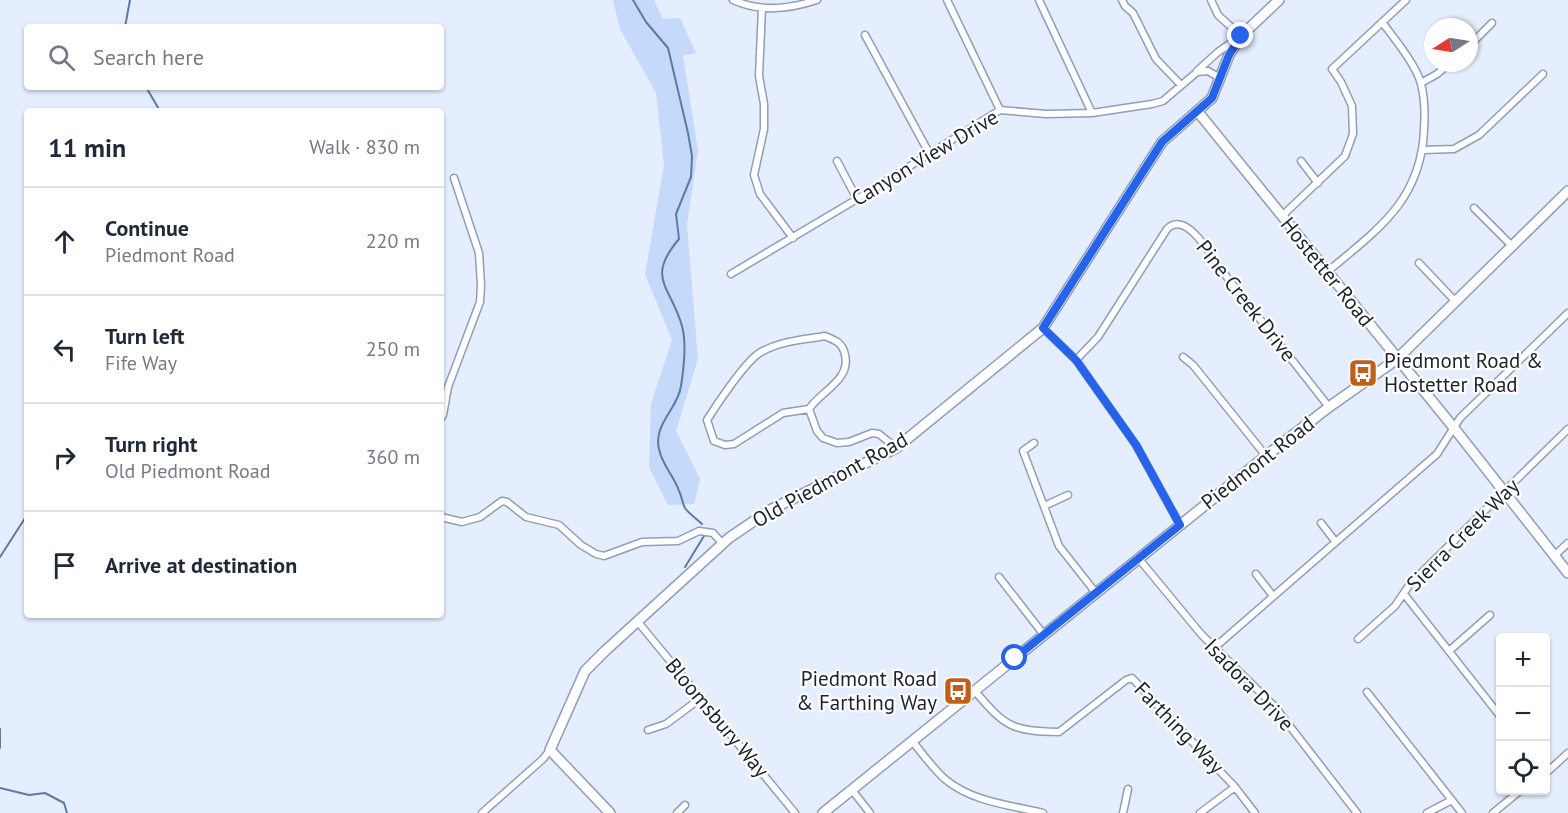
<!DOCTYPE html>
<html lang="en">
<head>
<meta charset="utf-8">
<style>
	body { margin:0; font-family:"PT Sans",sans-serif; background:#f2f2f3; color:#1f2937 }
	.controls { position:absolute; right:18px; bottom:18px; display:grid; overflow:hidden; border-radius:6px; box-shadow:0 2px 4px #0004 }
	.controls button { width:54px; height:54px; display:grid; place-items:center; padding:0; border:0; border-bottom:2px solid #e0e1e3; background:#fff; color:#1f2937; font:30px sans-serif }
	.compass { position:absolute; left:1424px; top:18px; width:54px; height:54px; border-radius:50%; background:#fff; box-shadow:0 2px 4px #0004; rotate:258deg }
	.stop { position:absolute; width:18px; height:18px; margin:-14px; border:4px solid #2563eb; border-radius:50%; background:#fff }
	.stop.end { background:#2563eb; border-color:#fff; box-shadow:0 2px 6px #0008 }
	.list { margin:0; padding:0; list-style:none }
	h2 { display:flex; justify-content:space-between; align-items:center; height:78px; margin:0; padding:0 24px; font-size:26px }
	h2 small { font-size:20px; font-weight:400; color:#747a83 }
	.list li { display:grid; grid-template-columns:39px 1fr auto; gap:18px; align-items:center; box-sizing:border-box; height:108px; padding:0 24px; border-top:2px solid #e0e1e3 }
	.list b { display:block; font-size:22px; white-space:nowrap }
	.list p { margin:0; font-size:20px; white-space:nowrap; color:#747a83 }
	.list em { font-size:20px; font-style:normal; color:#747a83 }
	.icon { flex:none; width:33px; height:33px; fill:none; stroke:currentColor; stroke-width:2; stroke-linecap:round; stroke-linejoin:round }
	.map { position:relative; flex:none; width:1568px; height:813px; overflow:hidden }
	.search { position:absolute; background:#fff; box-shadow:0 2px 4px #0004; left:24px; top:24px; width:420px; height:66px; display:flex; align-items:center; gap:15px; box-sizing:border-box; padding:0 21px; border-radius:6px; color:#747a83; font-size:22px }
	.panel { position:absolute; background:#fff; box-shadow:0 2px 4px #0004; left:24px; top:108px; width:420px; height:510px; border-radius:6px }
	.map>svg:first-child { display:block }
	.green { fill:#c5d9fb }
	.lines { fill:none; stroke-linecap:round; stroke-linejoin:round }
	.stream { stroke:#5f79a6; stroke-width:2 }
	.street-casing { stroke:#909eb6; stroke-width:9 }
	.secondary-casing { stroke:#909eb6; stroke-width:12 }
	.street { stroke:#fff; stroke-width:6 }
	.secondary { stroke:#fff; stroke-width:9 }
	.route { stroke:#2563eb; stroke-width:8 }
	.labels { text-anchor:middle; stroke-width:4.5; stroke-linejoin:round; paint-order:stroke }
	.street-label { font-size:21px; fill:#1c222b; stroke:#fff }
	.poi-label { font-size:21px; fill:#1c222b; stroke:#fff; text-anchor:start }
</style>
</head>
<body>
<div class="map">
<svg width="1568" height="813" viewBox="0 0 1568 813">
	<rect width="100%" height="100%" fill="#e5eefe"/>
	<!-- green -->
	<path class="green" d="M613 0H654L663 19 680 18 696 53 683 56 698 150 687 225 698 359 676 431 700 479 694 504 668 505 649 467 651 404 672 340 645 274 664 165 656 93 620 29Z"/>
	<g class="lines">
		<!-- stream -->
		<path class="stream" d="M633 0 646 22 668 48 688 133 692 156 691 177 676 214 679 239C645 279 671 286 682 326 687 344 684 367 681 386 678 409 653 424 659 449 662 465 674 476 679 491 682 496 682 503 685 508 689 514 697 519 702 524
			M125 27 130 0
			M146 87 160 111
			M0 557 27 515
			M685 567 704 536
			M0 729V748
			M0 788 29 795 45 793 64 803 67 813"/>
		<!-- street casing -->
		<g class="street-casing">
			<path id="street" d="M733 0C759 12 790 9 817 0
				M947 0 1000 110
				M1039 0 1092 113
				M1122 0 1125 6 1133 13 1156 59 1181 85
				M762 8 759 76 764 104V129L754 175 760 194 793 238
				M865 35 929 153
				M1469 46 1492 23
				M1197 71 1218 52 1241 36 1218 15 1211 0
				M1421 83 1437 74 1450 63
				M1423 150 1454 149 1479 135 1543 74
				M837 161 857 199
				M1301 161 1318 183
				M1474 208 1512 246
				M1282 216 1345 156 1353 134 1352 106 1341 82 1332 69 1406 0
				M1419 263 1456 302
				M1327 272C1377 230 1421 201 1424 130 1425 115 1425 99 1421 84 1417 66 1394 38 1382 22
				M731 274 857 199 1000 110 1046 114 1092 113 1152 104 1163 101 1197 72 1208 71 1220 78
				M1043 328 1076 360 1136 445 1180 525
				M825 336C835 340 843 343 845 355 851 380 821 391 809 409L783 413 734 444 725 445 714 441 707 420C717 404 744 364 758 354 777 341 803 340 825 336Z
				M1183 357 1193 365 1266 456
				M1076 360 1098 337 1167 229C1185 210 1210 253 1219 267L1329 407
				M809 409 817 431 823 438 837 443 849 442 872 433 879 434 896 448
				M441 418 443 415 448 387 480 302 481 285 479 253 454 178
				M1034 443 1023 451 1059 546 1096 593
				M1044 506 1068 495
				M441 517 462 522 480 517 502 501 507 502 526 517 559 525 581 545 596 554 604 556 642 542 678 541 699 531 713 533 723 544
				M1321 523 1335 541
				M1554 556 1568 543
				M1139 559 1201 634 1275 707 1357 813
				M1256 574 1273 596
				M999 577 1044 635
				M1404 594 1500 716
				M638 622 795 813
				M1358 639 1395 606 1410 584 1568 429
				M1214 648 1437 454 1460 418 1568 313
				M1449 651 1490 615
				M975 691C1005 727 1012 731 1059 732L1126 680 1132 678 1235 787 1255 813
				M1367 692 1462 813
				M648 730 666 724 701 698
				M912 741C923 754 933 769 946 780 973 802 1010 805 1043 813
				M1546 773 1568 753
				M852 790 870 813
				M482 813 543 759 550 750
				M677 813 685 805
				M1123 813 1128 789
				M1200 813 1235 787
				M1427 813 1452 800
				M1493 813 1521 790"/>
		</g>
		<!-- secondary casing -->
		<g class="secondary-casing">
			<path id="secondary" d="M1198 112 1454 428 1568 573
				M610 813 550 750 585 671 605 651 729 538 770 510 896 448 1043 328 1162 142 1212 98 1229 55 1241 36 1279 0
				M823 813 1266 456 1329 407 1397 359 1568 191"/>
		</g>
		<!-- street -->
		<use href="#street" class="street"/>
		<!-- secondary -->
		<use href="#secondary" class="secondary"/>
	</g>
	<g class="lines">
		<!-- route -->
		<path class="route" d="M1015 658 1180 525 1136 445 1076 360 1043 328 1162 142 1212 98 1229 55 1241 36"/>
	</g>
	<!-- icons -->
	<defs>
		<g id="bus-square" transform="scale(1.5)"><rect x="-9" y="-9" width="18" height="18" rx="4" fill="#bf5f1a" stroke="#fff"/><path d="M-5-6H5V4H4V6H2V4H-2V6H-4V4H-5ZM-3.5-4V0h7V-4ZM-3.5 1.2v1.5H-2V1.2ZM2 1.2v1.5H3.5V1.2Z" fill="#fff"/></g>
	</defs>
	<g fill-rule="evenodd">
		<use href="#bus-square" x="1363" y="373"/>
		<use href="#bus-square" x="958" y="691"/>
	</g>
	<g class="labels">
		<!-- street labels -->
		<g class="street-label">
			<text transform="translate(925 158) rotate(-31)" y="7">Canyon View Drive</text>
			<text transform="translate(1327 272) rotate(51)" y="7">Hostetter Road</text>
			<text transform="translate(1246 301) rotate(52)" y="7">Pine Creek Drive</text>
			<text transform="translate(1258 463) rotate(-38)" y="7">Piedmont Road</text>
			<text transform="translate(830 480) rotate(-29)" y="7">Old Piedmont Road</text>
			<text transform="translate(1463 535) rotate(-45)" y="7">Sierra Creek Way</text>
			<text transform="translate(1249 685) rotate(46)" y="7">Isadora Drive</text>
			<text transform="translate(717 718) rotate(50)" y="7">Bloomsbury Way</text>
			<text transform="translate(1179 728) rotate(46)" y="7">Farthing Way</text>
		</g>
		<!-- poi labels -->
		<g class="poi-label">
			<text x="1384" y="368">Piedmont Road &amp;<tspan x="1384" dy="24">Hostetter Road</tspan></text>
			<text x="937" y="686" text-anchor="end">Piedmont Road<tspan x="937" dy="24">&amp; Farthing Way</tspan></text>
		</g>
	</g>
</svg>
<div class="controls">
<button>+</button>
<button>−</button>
<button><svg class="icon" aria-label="locate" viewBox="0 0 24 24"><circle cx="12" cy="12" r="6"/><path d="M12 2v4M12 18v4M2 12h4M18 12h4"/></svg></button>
</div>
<svg class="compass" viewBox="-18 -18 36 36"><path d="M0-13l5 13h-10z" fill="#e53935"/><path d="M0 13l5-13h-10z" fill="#747a83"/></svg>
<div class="stop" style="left:1015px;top:658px"></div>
<div class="stop end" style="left:1241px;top:36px"></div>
<div class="search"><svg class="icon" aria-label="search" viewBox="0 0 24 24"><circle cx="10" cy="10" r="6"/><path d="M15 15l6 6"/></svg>Search here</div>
<section class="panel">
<h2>11 min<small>Walk · 830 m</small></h2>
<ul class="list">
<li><svg class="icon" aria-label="ahead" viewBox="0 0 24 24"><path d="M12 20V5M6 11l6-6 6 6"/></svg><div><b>Continue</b><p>Piedmont Road</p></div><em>220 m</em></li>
<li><svg class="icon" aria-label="left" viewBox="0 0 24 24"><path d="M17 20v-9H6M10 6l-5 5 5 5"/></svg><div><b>Turn left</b><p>Fife Way</p></div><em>250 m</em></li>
<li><svg class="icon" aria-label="right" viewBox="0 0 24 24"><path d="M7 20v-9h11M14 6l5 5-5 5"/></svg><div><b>Turn right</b><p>Old Piedmont Road</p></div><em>360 m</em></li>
<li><svg class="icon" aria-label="arrive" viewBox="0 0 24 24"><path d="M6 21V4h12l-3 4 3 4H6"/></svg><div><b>Arrive at destination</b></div></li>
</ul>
</section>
</div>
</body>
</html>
